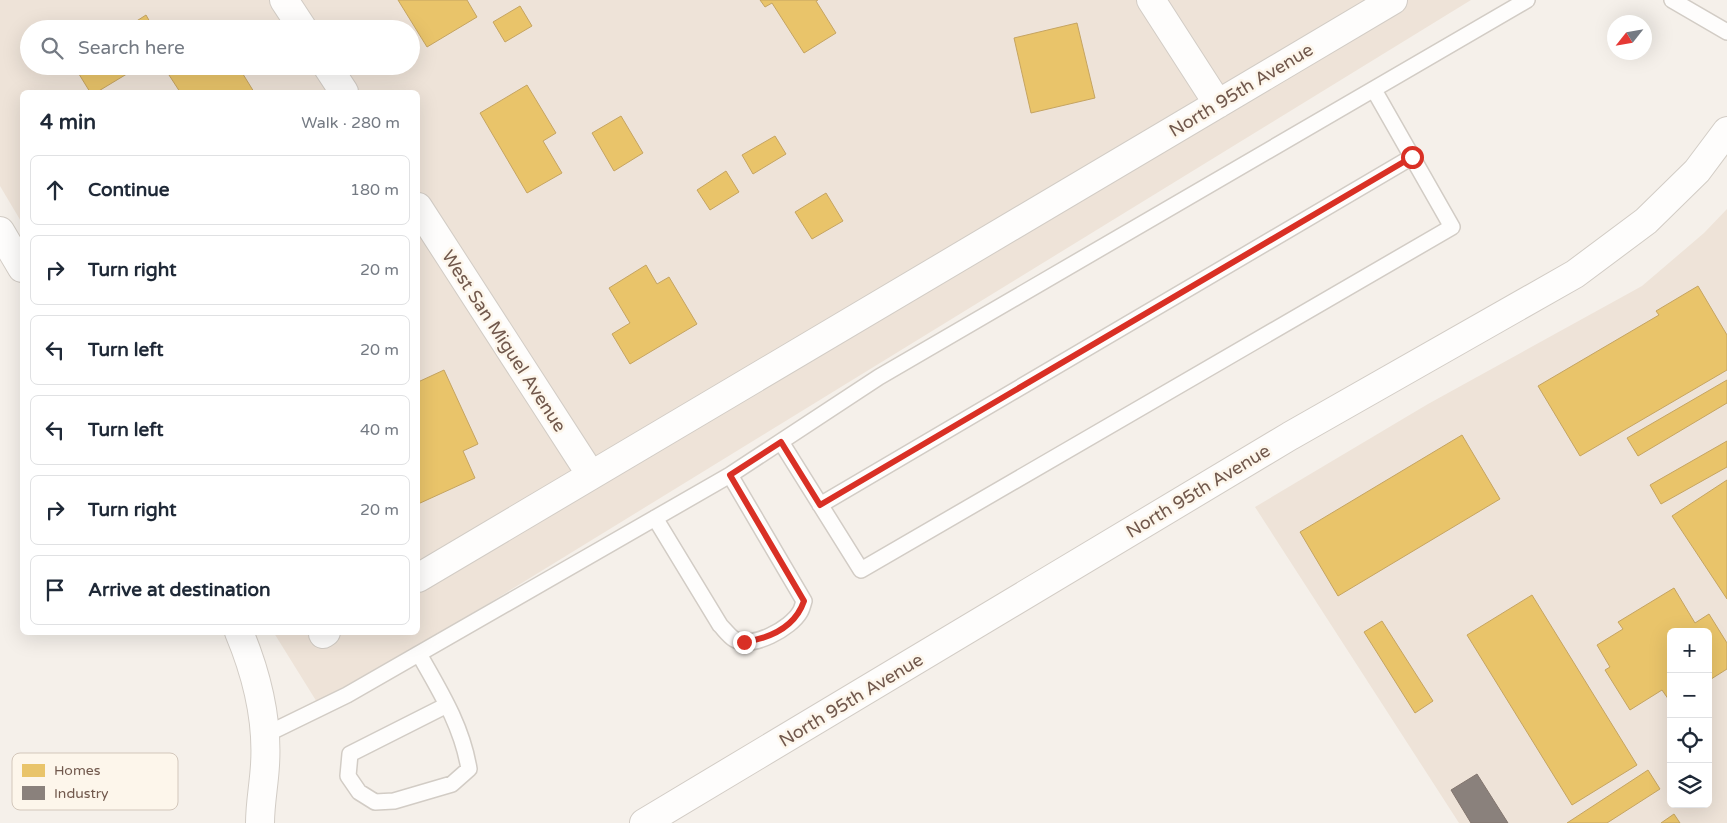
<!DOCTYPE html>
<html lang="en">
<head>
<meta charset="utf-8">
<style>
	body { margin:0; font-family:"Varela Round",sans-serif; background:#f6f6f7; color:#1f2937 }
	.controls { position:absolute; right:15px; bottom:15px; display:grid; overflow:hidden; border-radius:8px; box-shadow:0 5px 20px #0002 }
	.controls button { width:45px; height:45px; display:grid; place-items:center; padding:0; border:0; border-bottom:1px solid #e0e1e3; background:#fff; color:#1f2937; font:25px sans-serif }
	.compass { position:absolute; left:1607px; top:15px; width:45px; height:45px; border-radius:50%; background:#fff; box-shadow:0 5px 20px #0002; rotate:239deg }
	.stop { position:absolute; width:15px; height:15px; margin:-11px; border:4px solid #d93025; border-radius:50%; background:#fff }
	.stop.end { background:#d93025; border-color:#fff; box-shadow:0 1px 5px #0008 }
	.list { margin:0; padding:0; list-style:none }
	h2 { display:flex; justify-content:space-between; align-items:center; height:65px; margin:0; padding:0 20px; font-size:21px }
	h2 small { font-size:16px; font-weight:400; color:#747a83 }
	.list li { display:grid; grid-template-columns:32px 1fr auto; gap:15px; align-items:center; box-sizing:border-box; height:70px; margin:0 10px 10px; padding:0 10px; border:1px solid #e0e1e3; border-radius:8px }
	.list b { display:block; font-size:19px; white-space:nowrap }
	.list em { font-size:16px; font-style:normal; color:#747a83 }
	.icon { flex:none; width:28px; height:28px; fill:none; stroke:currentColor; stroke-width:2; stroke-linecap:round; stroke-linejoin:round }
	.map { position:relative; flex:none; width:1727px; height:823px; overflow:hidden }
	.search { position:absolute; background:#fff; box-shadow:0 5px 20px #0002; left:20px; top:20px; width:400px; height:55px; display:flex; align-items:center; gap:12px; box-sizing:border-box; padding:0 18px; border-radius:28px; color:#747a83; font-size:19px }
	.panel { position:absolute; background:#fff; box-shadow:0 5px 20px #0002; left:20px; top:90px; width:400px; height:545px; border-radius:8px }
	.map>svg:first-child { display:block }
	.residential { fill:#eee3d8; fill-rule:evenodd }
	.homes { fill:#e9c46a; stroke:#c5a461 }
	.industry { fill:#8a817c; stroke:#82756e }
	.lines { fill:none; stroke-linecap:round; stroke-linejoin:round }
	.service-casing { stroke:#d2ccc5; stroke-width:18 }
	.minor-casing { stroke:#d2ccc5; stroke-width:30 }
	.tertiary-casing { stroke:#d2ccc5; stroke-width:30 }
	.service { stroke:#fefdfc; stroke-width:15 }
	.minor { stroke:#fefdfc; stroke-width:28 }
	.tertiary { stroke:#fefdfc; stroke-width:28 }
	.route { stroke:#d93025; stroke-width:6 }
	.labels { text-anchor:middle; stroke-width:5; stroke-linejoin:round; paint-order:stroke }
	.street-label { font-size:18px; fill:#71584c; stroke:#fdf6eb }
	.key { fill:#fdf6eb; stroke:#d3c7bb; stroke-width:1 }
	.key-label { font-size:14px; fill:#71584c }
</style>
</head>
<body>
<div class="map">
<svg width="1727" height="823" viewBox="0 0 1727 823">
	<rect width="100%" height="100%" fill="#f5f0ea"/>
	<!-- residential -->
	<path class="residential" d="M0 0H1471L320 707 274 633 418 632V92H22V223L0 186ZM29 29H411V66H29Z
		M1727 209V823H1459L1255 507 1428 404 1642 286 1704 233ZM1671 632H1708V804H1671Z"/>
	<!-- homes -->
	<path class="homes" d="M398 0H467L477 17 427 47Z
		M760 0H818L816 1 836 33 804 53 772 3 765 7Z
		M520 6 532 26 505 42 493 22Z
		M146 15 154 29H124Z
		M1077 23 1095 98 1031 113 1014 38Z
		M74 66H140L97 92H90Z
		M183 66H238L254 92H180L169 75Z
		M527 85 556 133 543 141 562 173 527 193 480 113Z
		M621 116 643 153 614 171 592 133Z
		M775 136 786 154 753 174 742 155Z
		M726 171 739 192 710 210 697 190Z
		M826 193 843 221 812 239 795 212Z
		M646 265 657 284 669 277 697 324 630 364 612 334 630 323 609 288Z
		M1698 286 1727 335V370L1580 456 1538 386 1659 315 1656 311Z
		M444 370 478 444 463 451 475 478 418 504V382Z
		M1727 380V403L1638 456 1627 438Z
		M1462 435 1500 499 1338 596 1300 532Z
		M1727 441V467L1661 504 1650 485Z
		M1727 480V599L1672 516Z
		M1674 588 1695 623 1709 614 1727 643V669L1708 681V632H1671V703L1662 690 1630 710 1605 670 1610 667 1597 645 1623 629 1618 622Z
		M1532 595 1637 765 1572 805 1467 635Z
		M1382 621 1433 701 1415 713 1364 632Z
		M1648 770 1660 789 1607 823H1567Z
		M1674 814 1680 823H1661Z"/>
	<!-- industry -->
	<path class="industry" d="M1477 774 1508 823H1471L1451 790Z"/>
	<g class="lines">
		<!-- service casing -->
		<g class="service-casing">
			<path id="service" d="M1672 0 1727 32
				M781 442 861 570 1452 227 1374 90
				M820 505 1412 157
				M655 518 720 625C724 629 729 636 734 639 752 650 791 628 800 612 802 609 803 604 804 601L730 475
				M419 654C440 691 462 726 469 769L452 784 394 801 375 802 359 792 348 776 350 754 447 705
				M265 735 347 695 730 475 879 377 1527 0"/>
		</g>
		<!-- minor casing -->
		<g class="minor-casing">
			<path id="minor" d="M284 0 303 29
				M1151 0 1218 104
				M327 66 344 92
				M418 207 591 475
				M0 231 22 268
				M418 578 1393 0
				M239 632C257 675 268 718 265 765 264 784 260 804 260 823
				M323 634 326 632"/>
		</g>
		<!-- tertiary casing -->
		<g class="tertiary-casing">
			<path id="tertiary" d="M644 823 1290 436 1575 274 1646 221 1697 171 1727 131"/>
		</g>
		<!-- service -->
		<use href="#service" class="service"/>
		<!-- minor -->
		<use href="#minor" class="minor"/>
		<!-- tertiary -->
		<use href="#tertiary" class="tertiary"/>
	</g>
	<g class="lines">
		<!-- route -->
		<path class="route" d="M744 642C771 638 795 627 804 601L730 475 781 442 820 505 1412 157"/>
	</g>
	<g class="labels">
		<!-- street labels -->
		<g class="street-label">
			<text transform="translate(1241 90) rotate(-31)" y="6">North 95th Avenue</text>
			<text transform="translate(504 341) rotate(57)" y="6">West San Miguel Avenue</text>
			<text transform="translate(1198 491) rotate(-31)" y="6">North 95th Avenue</text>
			<text transform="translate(851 700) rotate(-31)" y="6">North 95th Avenue</text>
		</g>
	</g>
	<!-- legend -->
	<rect x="12" y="753" width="166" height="57" rx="8" class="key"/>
	<rect x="22" y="764" width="23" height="13" fill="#e9c46a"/>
	<rect x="22" y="786" width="23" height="14" fill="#8a817c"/>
	<g class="key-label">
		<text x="54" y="775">Homes</text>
		<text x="54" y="798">Industry</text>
	</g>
</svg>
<div class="controls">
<button>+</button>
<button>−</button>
<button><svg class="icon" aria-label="locate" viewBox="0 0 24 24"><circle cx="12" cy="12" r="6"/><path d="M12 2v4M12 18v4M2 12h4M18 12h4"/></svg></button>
<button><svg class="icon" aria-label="layers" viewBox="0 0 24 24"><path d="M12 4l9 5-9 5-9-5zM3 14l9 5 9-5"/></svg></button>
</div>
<svg class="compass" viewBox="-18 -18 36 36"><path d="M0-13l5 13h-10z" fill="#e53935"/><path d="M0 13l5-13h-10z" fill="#747a83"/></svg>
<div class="stop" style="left:1412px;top:157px"></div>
<div class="stop end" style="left:744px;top:642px"></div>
<div class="search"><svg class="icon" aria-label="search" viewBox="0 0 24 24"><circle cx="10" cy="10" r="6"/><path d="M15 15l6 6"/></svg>Search here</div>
<section class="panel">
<h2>4 min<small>Walk · 280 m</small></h2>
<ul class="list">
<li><svg class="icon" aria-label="ahead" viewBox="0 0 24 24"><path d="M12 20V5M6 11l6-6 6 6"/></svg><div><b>Continue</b></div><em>180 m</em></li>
<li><svg class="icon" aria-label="right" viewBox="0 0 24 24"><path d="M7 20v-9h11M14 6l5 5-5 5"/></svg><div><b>Turn right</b></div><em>20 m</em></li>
<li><svg class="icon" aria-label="left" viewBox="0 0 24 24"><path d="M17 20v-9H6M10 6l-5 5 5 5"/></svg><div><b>Turn left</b></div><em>20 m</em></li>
<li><svg class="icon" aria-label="left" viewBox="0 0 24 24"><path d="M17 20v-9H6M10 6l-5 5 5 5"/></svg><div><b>Turn left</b></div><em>40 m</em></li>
<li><svg class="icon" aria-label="right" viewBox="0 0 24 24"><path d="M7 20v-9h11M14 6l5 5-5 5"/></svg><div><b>Turn right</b></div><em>20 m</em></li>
<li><svg class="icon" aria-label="arrive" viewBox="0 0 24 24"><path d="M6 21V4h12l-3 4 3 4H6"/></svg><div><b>Arrive at destination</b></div></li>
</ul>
</section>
</div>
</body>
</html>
